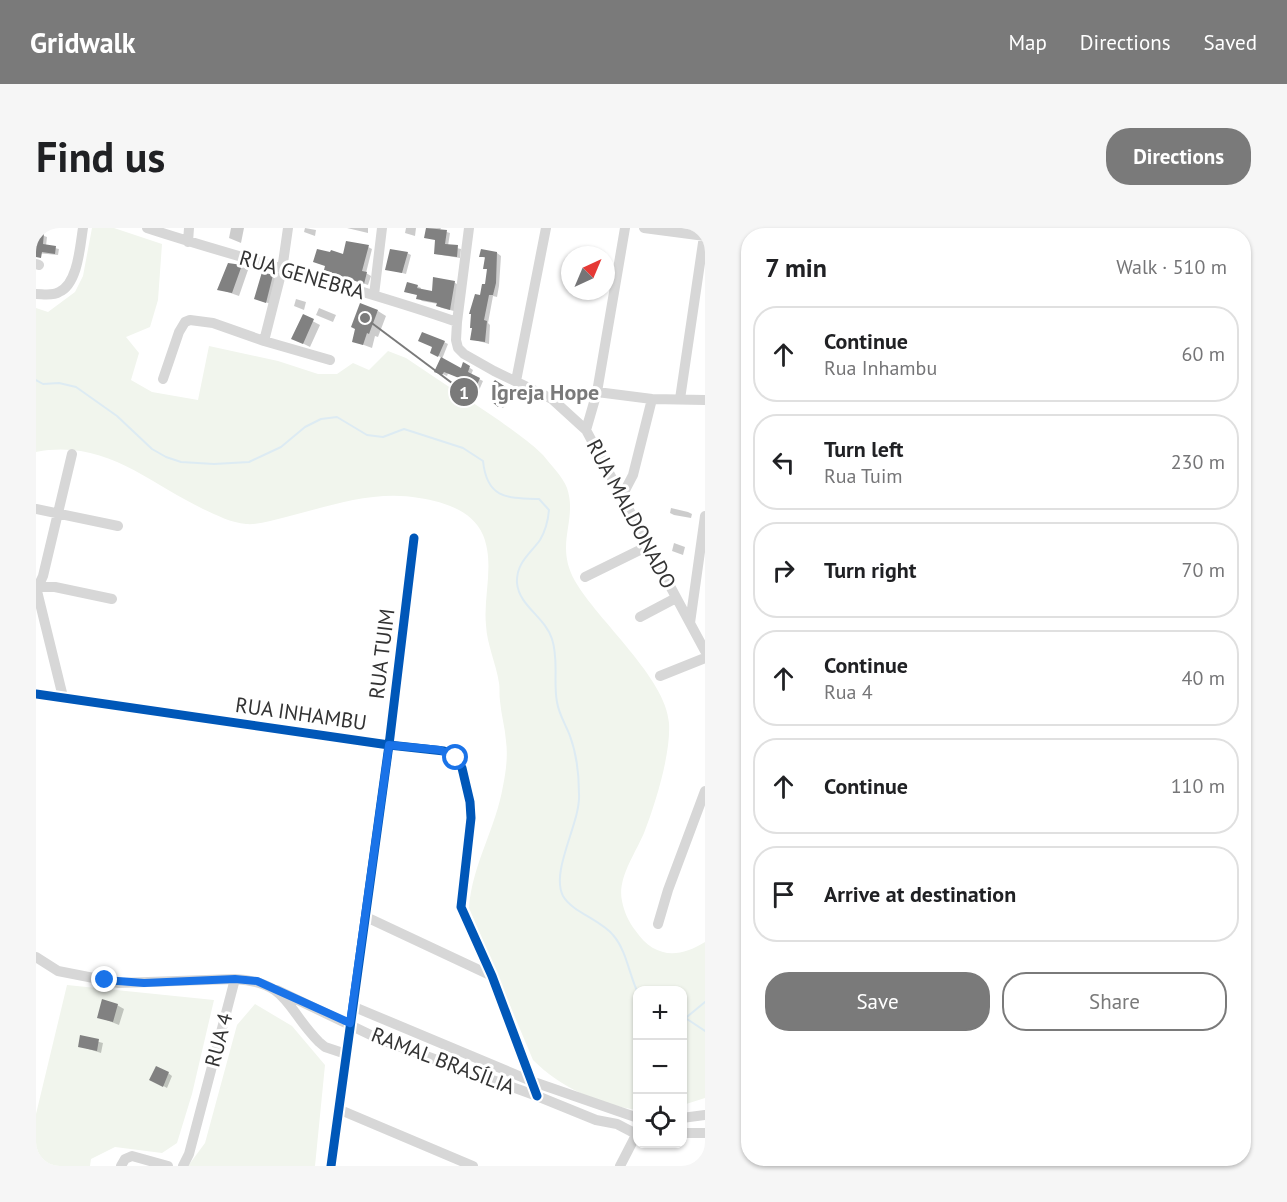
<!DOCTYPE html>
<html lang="en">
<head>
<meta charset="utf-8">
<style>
	body { margin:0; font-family:"PT Sans",sans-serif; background:#f6f6f6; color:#202124 }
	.controls { position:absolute; right:18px; bottom:18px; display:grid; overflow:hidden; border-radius:12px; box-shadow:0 2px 4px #0004 }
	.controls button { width:54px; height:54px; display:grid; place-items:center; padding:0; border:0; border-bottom:2px solid #e0e0e0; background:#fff; color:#202124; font:30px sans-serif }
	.compass { position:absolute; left:525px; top:18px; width:54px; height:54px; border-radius:50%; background:#fff; box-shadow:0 2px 4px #0004; rotate:44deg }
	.stop { position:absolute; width:18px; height:18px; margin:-14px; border:4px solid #1a73e8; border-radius:50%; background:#fff }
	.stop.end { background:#1a73e8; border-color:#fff; box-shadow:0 2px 6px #0008 }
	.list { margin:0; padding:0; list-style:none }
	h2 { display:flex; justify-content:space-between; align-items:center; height:78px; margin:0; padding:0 24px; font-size:26px }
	h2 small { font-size:20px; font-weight:400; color:#757577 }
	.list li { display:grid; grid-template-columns:39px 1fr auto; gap:18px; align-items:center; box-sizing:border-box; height:96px; margin:0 12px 12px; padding:0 12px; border:2px solid #e0e0e0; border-radius:24px }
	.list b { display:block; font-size:22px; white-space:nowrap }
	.list p { margin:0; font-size:20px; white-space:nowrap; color:#757577 }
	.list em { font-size:20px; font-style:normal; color:#757577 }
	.actions { display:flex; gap:12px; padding:18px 24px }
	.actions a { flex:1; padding:14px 0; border:2px solid #7a7a7a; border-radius:24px; text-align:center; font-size:21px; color:#7a7a7a }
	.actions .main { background:#7a7a7a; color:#fff }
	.icon { flex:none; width:33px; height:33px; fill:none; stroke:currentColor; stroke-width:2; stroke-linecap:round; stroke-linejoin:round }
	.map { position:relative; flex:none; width:669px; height:938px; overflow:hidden; border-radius:24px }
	header { display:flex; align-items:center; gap:36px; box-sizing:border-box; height:84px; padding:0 30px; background:#7a7a7a; color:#fff }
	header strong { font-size:28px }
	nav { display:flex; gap:33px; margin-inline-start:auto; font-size:21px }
	.intro { display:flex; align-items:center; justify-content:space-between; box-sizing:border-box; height:144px; padding:0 36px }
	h1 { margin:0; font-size:42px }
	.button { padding:15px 27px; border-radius:24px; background:#7a7a7a; color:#fff; font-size:21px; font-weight:700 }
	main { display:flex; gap:36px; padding:0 36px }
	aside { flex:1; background:#fff; border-radius:24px; box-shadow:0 2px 4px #0004 }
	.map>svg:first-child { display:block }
	.green { fill:#f1f5ed }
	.shadow { fill:#0003 }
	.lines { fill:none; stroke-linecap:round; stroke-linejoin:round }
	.stream { stroke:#ddebf3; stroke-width:2 }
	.building { fill:#818181 }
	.minor { stroke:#d7d7d7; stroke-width:10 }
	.cycleway-casing { stroke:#fff; stroke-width:13 }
	.cycleway { stroke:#0057b8; stroke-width:9 }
	.route { stroke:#1a73e8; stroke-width:8 }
	.labels { text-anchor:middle; stroke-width:6; stroke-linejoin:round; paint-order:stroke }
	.street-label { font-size:21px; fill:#333; stroke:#fff }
	.leader { fill:none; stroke:#7a7a7a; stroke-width:2 }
	.callout-dot { fill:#7a7a7a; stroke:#fff; stroke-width:2 }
	.mark-label { font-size:18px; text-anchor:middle; font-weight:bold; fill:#fff }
	.callout-label { font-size:22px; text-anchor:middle; font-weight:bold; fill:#7a7a7a; stroke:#fff; stroke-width:6; stroke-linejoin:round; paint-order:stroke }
</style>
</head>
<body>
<header>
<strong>Gridwalk</strong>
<nav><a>Map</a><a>Directions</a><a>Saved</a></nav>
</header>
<div class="intro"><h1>Find us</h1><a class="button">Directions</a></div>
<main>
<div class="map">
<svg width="669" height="938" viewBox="0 0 669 938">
	<rect width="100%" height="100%" fill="#fff"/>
	<!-- green -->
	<path class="green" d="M56 0H78L126 16 122 72 114 99 90 109 103 125 95 152 116 164 162 172 173 118 242 133 282 146H301L317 135 333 142 352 123 370 130C401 151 433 172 464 193 479 204 494 214 507 227 514 236 527 249 531 260 542 293 518 316 539 353 562 393 630 450 633 495 635 526 619 577 608 605 599 626 581 651 586 673 588 684 593 694 599 702 618 730 642 731 669 714V870L647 877 646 762H602L601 882C562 876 525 860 497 832L433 680C436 637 460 600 467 558 470 544 472 527 470 513 469 499 465 486 464 473 463 467 464 460 463 455 460 435 451 417 450 397 447 368 459 336 447 307 436 282 408 274 383 270 338 262 294 278 250 289 237 292 224 297 210 296 196 295 180 287 167 281 111 254 69 211 0 224V80L12 84 39 64 47 48Z
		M31 757 178 772 156 866 141 915 126 925 79 919 55 931 54 938H0V886Z
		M219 776 256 798 289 837 279 938H152L169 915 201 797Z"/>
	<!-- shadow -->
	<path class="shadow" d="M195 0H208L205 15 193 10Z
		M269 0 280 2 279 8 268 4Z
		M311 0H332V5Z
		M370 0H380L379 8 369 5Z
		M391 0H405L404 2 414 5 412 18 425 21 424 30 399 26 401 12 390 9Z
		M0 5 11 9 10 18 23 21 22 27 0 25Z
		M332 19 336 21 330 45 335 48 332 57 294 44 299 29Z
		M371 25 375 27 370 46 351 41Z
		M461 25 465 28 463 58 461 69 457 68 452 95 454 97 453 116 436 111 445 69 450 58 452 42 449 40V30L445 28Z
		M205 38 212 42 203 68 183 61Z
		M236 49 243 52 237 77 219 70Z
		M418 54 422 57 418 83 406 80 402 78V76L386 73 382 70 383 67 374 65 381 58 385 60V62L398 65Z
		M260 71 270 74 268 82 258 78Z
		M283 80 300 87 297 94 280 87Z
		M342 83 350 88 342 109 339 108 336 120 317 113Z
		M267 88 284 97 274 119 264 114Z
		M408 114 412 116 406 131 425 142 428 136 437 142 435 147 447 153 441 167 431 161 434 154 412 145 411 148 400 143 406 130 396 124Z
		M459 154 478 166 467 180 457 173 464 164Z
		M635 280 652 284 656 286 655 290 638 287 634 285Z
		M638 315 649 319 647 327 636 323Z
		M81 777 88 781 83 797 63 789Z
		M45 809 67 815 65 825 43 818Z
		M132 845 136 848 131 860 115 851Z"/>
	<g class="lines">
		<!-- stream -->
		<path class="stream" d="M0 152 7 156 23 155 40 159 81 188 116 221 130 229 145 234 178 236 213 234 245 219 269 199 285 191 301 189 331 207 347 209 368 201 427 220 447 233C451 271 471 270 503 271L513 282C512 293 510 302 504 312 494 326 480 335 481 355 483 378 509 389 516 411 523 432 517 454 521 474 523 487 530 497 534 508 541 527 543 546 543 566 545 594 514 643 527 668 536 684 565 692 577 707 591 723 593 747 602 765
			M651 791 669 803
			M646 793 669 774"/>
	</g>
	<!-- building -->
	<path class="building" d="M390 0 411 2 409 16 422 17 421 29 398 26 399 12 388 10Z
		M0 4 8 5 7 16 20 18 19 26 6 24 5 30 0 29Z
		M310 13 333 17 326 43 331 44 328 56 288 42 289 38 277 34 281 21 294 24 295 22 307 26Z
		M354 21 372 24 366 45 349 42Z
		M445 21 461 24 460 55 457 67H453L448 92 451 93 449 114 434 112 436 100H434L435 86H433L439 66 444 67 446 56H449L451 41H447L449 29H443Z
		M192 35 206 37 196 65 181 62Z
		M226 44 237 47 230 75 218 71Z
		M397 49 419 53 414 82 400 78 401 75 380 71 381 67 368 64 371 54 382 57 381 60 396 63Z
		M324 75 342 82 333 106 331 105 327 117 316 114 319 101 315 99Z
		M267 86 278 91 267 116 255 111Z
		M386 104 409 113 402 129 394 125 396 119 382 113Z
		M405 129 425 140 427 134 429 135 434 138 432 144 444 150 437 166 429 162 433 154 408 144 406 147 398 144Z
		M459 152 476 163 462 179 455 173 462 164 454 158Z
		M66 771 82 776 77 794 61 790Z
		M44 807 63 811 61 823 42 819Z
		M120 838 133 844 127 859 113 852Z"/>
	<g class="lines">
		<!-- minor -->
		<path class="minor" d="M111 0C214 34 319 58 421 94
			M433 0 421 94 420 112 422 120 428 126 458 143 516 171 550 202 669 423
			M608 0 669 8
			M152 14 153 0
			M0 36 3 37
			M0 66C7 66 17 68 23 64 42 56 44 18 47 0
			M338 67 346 0
			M228 113 246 42 252 0
			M127 151 143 104 149 94 154 92 177 95 228 113 294 132
			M480 153 510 0
			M561 164 616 171 669 172
			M644 171 668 8
			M550 202 561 164 589 0
			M36 226 7 348 2 359H19L76 371
			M586 268 597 247 616 171
			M0 281 82 298
			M549 349 612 318
			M0 359 27 469
			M604 389 640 370
			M654 395 669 288
			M624 448 669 430
			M0 466 353 517 408 523 418 528 426 540 434 574 435 590 425 679 456 748 501 868
			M328 688 456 748
			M622 696 632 662 669 563
			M0 729 22 743 83 755 199 751
			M241 762 343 811 501 868 560 892 581 896 602 907
			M316 778 495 853 602 890
			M302 881 437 938
			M646 890 669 887
			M646 905H669
			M85 938 89 931 96 928 132 938
			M147 938 153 926 199 751C253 754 250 781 283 814L289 819 310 826
			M295 938 353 517 378 310
			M584 938 600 907"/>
		<!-- cycleway casing -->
		<g class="cycleway-casing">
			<path id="cycleway" d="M0 466 353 517 408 523 418 528 426 540 434 574 435 590 425 679 456 748 501 868
				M295 938 353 517 378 310"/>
		</g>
		<!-- cycleway -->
		<use href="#cycleway" class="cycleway"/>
	</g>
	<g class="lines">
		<!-- route -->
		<path class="route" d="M69 752 108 755 199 751 221 753 314 795 353 517 404 522 420 530"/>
	</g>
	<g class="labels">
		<!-- street labels -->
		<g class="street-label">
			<text transform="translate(266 47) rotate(16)" y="7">RUA GENEBRA</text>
			<text transform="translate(595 286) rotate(62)" y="7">RUA MALDONADO</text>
			<text transform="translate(346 426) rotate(-83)" y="7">RUA TUIM</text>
			<text transform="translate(265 486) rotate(8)" y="7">RUA INHAMBU</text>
			<text transform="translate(183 812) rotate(-75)" y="7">RUA 4</text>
			<text transform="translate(407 833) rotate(21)" y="7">RAMAL BRASÍLIA</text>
		</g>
	</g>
	<!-- callouts -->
	<path class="leader" d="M329 90L428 164"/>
	<g class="callout-dot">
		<circle cx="329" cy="90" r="6"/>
		<circle cx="428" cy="164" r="15"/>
	</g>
	<g class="mark-label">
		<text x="428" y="171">1</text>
	</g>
	<g class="callout-label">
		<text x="509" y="172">Igreja Hope</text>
	</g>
</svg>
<div class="controls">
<button>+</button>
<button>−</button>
<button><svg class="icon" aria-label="locate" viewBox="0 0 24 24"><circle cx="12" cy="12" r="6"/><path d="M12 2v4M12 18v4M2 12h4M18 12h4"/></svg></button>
</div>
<svg class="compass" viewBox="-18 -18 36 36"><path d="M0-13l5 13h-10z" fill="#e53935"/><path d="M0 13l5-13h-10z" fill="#757577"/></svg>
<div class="stop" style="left:420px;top:530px"></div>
<div class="stop end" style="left:69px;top:752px"></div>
</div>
<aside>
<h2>7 min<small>Walk · 510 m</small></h2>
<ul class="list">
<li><svg class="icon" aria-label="ahead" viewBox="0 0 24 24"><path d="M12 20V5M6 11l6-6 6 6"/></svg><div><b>Continue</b><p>Rua Inhambu</p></div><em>60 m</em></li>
<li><svg class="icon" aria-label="left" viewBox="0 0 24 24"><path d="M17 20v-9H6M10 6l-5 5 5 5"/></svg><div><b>Turn left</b><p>Rua Tuim</p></div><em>230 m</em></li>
<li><svg class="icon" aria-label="right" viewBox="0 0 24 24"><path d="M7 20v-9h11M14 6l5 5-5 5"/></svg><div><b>Turn right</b></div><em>70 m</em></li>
<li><svg class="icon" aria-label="ahead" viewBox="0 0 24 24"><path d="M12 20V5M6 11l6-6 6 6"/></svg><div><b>Continue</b><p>Rua 4</p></div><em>40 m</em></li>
<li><svg class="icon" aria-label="ahead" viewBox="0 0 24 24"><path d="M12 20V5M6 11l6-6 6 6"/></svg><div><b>Continue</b></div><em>110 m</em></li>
<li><svg class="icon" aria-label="arrive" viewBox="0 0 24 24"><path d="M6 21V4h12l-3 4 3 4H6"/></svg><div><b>Arrive at destination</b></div></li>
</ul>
<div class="actions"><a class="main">Save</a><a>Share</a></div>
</aside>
</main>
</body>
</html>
